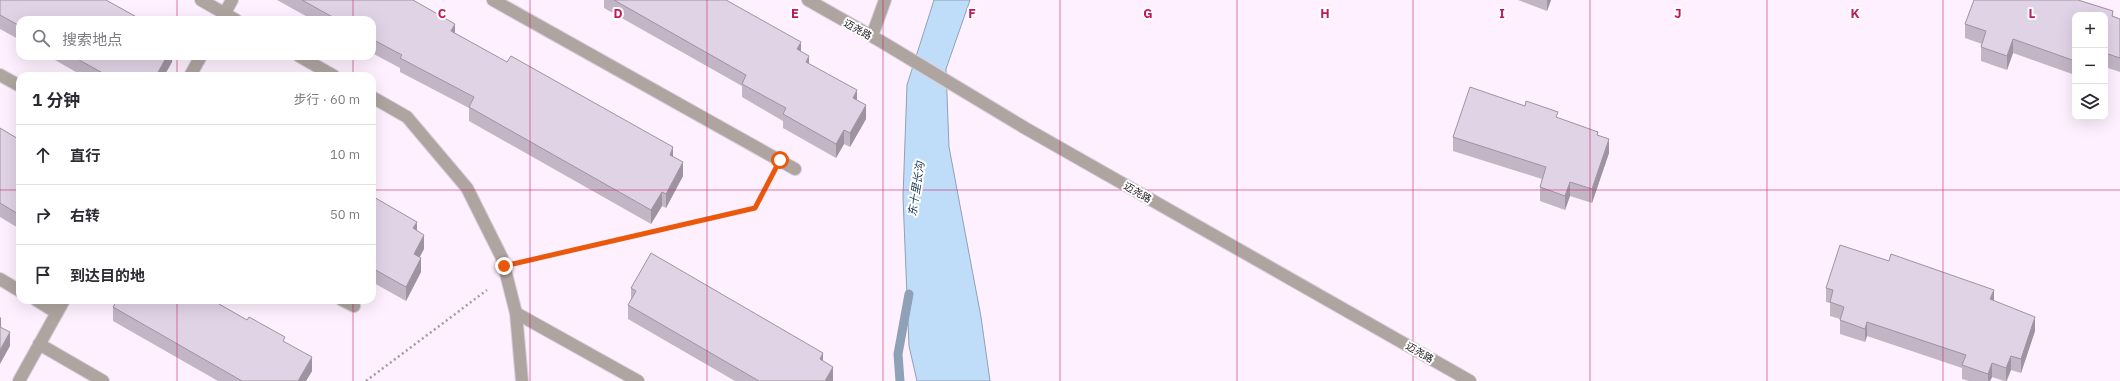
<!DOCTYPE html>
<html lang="zh">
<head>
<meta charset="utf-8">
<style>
	body { margin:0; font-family:"IBM Plex Sans","Noto Sans SC",sans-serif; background:#f7f7f7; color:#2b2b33 }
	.controls { position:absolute; right:12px; top:12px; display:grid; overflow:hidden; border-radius:8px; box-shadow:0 4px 16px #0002 }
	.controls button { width:36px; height:36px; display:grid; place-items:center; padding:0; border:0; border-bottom:1px solid #e1e1e2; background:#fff; color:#2b2b33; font:20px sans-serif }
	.stop { position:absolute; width:12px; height:12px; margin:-9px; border:3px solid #ea580c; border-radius:50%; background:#fff }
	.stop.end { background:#ea580c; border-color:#fff; box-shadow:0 1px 4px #0008 }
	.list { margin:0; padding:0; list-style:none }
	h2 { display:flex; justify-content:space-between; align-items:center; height:52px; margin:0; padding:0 16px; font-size:17px }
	h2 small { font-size:13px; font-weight:400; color:#7c7c81 }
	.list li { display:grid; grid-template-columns:26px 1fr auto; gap:12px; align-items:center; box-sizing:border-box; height:60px; padding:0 16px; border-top:1px solid #e1e1e2 }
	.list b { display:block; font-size:15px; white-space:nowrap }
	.list em { font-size:13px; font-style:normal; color:#7c7c81 }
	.icon { flex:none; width:22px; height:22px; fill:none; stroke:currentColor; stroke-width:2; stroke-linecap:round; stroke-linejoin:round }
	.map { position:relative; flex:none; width:2120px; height:381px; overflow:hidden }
	.search { position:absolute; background:#fff; box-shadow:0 4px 16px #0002; left:16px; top:16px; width:360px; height:44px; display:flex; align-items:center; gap:10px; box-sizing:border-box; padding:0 14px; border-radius:12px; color:#7c7c81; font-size:15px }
	.panel { position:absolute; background:#fff; box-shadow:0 4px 16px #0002; left:16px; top:72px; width:360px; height:232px; border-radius:12px }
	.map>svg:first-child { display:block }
	.water { fill:#bfddf9; stroke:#8ea1b7 }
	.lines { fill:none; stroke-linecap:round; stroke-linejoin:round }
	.stream { stroke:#8ea1b7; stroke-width:9 }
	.service-casing { stroke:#dacdda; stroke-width:14 }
	.minor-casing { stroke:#dacdda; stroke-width:14 }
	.tertiary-casing { stroke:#dacdda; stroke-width:14 }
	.path { stroke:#a49aa4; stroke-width:2.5; stroke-dasharray:2 3; stroke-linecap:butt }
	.service { stroke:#aea5a0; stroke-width:12 }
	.minor { stroke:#aea5a0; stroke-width:12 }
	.tertiary { stroke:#aea5a0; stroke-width:12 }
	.wall { fill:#c2b5c6 }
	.shaded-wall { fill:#9e94a1 }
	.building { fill:#e1d3e6; stroke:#9e94a1 }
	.route { stroke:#ea580c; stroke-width:5 }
	.grid { fill:none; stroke:#c2185b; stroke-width:1; stroke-opacity:0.55 }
	.labels { text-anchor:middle; stroke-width:4; stroke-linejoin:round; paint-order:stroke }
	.street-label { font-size:10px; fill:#1c161c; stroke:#fff }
	.water-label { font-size:11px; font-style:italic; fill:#12344f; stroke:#fff }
	.grid-label { font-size:13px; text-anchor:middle; font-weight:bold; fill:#c2185b; stroke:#fff; stroke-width:4; stroke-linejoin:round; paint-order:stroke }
</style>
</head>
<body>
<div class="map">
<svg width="2120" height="381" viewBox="0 0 2120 381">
	<rect width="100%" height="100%" fill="#fef0fe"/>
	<!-- water -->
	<path class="water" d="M934 0H970L946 69 949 147 981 317 990 381H917L909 346 903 197 907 85Z"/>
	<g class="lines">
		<!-- stream -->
		<path class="stream" d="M900 381 898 354 909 294"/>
		<!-- service casing -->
		<g class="service-casing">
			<path id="service" d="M201 0 236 20
				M493 0 795 169
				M221 20 232 0
				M299 56 334 76
				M0 75 20 86
				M190 76 201 56
				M372 97 407 117 467 188 502 258 516 313 522 381
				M0 279 20 291
				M36 300 57 313
				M342 300 354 306
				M516 313 638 381
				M39 344 103 381
				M19 381 64 300"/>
		</g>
		<!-- minor casing -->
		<g class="minor-casing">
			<path id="minor" d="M872 36 885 0"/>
		</g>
		<!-- tertiary casing -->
		<g class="tertiary-casing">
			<path id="tertiary" d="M808 0 882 42 1025 128 1470 381"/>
		</g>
		<!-- path -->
		<path class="path" d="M526 261 755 208 769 181
			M366 381 487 290"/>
		<!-- service -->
		<use href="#service" class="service"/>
		<!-- minor -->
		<use href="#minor" class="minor"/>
		<!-- tertiary -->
		<use href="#tertiary" class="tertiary"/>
	</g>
	<!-- wall -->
	<path class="wall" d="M0 0 20 20V40L0 29Z
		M277 0H413L455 33 673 157 683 176 666 208 662 206 651 224 469 121V108L400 72V68L372 53V20H313Z
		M604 0H726L801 52 809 64 857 100 866 119 850 147 844 144 836 158 783 128V121L742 97V86L604 8Z
		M1518 0H1551L1547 11Z
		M1974 0H2078L2113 11V16L2120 19V72L2105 67V15H2075V75L2013 53 2007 70 1981 61V47L1982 44 1965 38V24Z
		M48 56H172V62L164 76H83Z
		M1558 118 1598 135 1609 153 1592 203 1570 196 1565 210 1540 201V187L1542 179 1453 151V137Z
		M0 128 20 140V229L0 217Z
		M372 196 417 231 424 249 419 257 421 272 406 301 372 282Z
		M631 288 823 361 833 367V381H735L628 319V305L631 299Z
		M1826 288 1994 301 2035 331 2021 373 2011 370 2007 381H2004L1992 377 1990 381H1969L1962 379V368L1867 336 1865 342 1840 334V319L1830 316V303L1826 302Z
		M113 307 285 342 312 371 306 381H218L113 321Z"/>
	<!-- shaded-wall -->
	<path class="shaded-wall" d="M1547 0H1551L1547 11Z
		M455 24V38L451 31Z
		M2013 39V53L2007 70V56Z
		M801 42V56L797 49Z
		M167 56H172V62L164 76H156Z
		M809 56V70L806 62Z
		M857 90V104L853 98Z
		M866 105V119L850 147V133Z
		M844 130V144L836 158V144Z
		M1609 139V153L1592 203V189Z
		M673 147V161L670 155Z
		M683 162V176L666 208V194Z
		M1570 182V196L1565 210V196Z
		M662 192V206L651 224V210Z
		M417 222V235L413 228Z
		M424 235V249L414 268V254Z
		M421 258V272L406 301V287Z
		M1994 290V304L1990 299Z
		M1 317V331L0 332V318Z
		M2035 317V331L2021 373V359Z
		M1867 322V336L1865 342V329Z
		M10 332V346L0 364V350Z
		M823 353V367L820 359Z
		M2011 356V370L2006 381V368Z
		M312 357V371L306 381H298Z
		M1992 363V377L1990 381H1988V374Z
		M833 367V381H825Z"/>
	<!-- building -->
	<path class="building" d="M0 0H106L142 20H20V26L0 15Z
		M302 0H413L455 24 451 31 507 62 511 56 673 147 670 155 683 162 666 194 662 192 651 210 469 107 474 97 400 58 402 55 372 39V20H338Z
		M614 0H726L801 42 797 49 809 56 806 62 857 90 853 98 866 105 850 133 844 130 836 144 783 114 786 108 742 84 746 75Z
		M1974 0H2078L2113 11 2112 16 2120 19V58L2105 53V15H2075V61L2013 39 2007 56 1981 47 1986 31 1965 24Z
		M72 56H167L156 76H108Z
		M1470 87 1525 106 1526 101 1558 112 1556 117 1598 132 1597 135 1609 139 1592 189 1570 182 1565 196 1540 187 1546 167 1453 137Z
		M0 128 20 140V215L0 203Z
		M372 196 417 222 413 228 424 235 414 254 421 258 406 287 372 268Z
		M1840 245 1889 261 1891 254 1994 290 1990 299 2035 317 2021 359 2011 356 2006 368 1992 363 1988 374 1962 365 1966 355 1867 322 1865 329 1840 320 1844 307 1830 302 1833 290 1826 288Z
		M651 253 823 353 820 359 833 367 825 381H759L628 305 636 291 631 288Z
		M117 300H212L247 320 249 317 285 337 283 341 312 357 298 381H242L113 307Z
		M0 327 10 332 0 350Z"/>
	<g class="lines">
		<!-- route -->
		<path class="route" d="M504 266 755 208 780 160"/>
	</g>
	<!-- grid -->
	<path class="grid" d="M177 0V20M353 0V20M530 0V381M707 0V381M883 0V381M1060 0V381M1237 0V381M1413 0V381M1590 0V381M1767 0V381M1943 0V381M177 56V76M353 56V76M0 190H20M372 190H2120M177 300V381M353 300V381"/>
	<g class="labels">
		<!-- street labels -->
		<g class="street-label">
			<text transform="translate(858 29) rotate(29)" y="4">迈尧路</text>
			<text transform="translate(1138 192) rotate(30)" y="4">迈尧路</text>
			<text transform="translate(1420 352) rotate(30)" y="4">迈尧路</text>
		</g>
		<!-- water labels -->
		<g class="water-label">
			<text transform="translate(916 189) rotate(-81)" y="4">东十里长沟</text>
		</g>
	</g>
	<g class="grid-label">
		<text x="442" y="18">C</text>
		<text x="618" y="18">D</text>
		<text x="795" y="18">E</text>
		<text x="972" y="18">F</text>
		<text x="1148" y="18">G</text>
		<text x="1325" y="18">H</text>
		<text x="1502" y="18">I</text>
		<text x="1678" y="18">J</text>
		<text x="1855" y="18">K</text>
		<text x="2032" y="18">L</text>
	</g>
</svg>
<div class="controls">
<button>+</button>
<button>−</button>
<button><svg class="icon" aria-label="layers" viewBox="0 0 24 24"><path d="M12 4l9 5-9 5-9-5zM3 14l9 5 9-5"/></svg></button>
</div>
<div class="stop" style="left:780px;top:160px"></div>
<div class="stop end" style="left:504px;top:266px"></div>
<div class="search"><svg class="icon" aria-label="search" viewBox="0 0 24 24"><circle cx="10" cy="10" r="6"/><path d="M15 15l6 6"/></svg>搜索地点</div>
<section class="panel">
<h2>1 分钟<small>步行 · 60 m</small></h2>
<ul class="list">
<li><svg class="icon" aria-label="ahead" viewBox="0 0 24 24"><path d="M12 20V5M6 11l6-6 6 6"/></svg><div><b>直行</b></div><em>10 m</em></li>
<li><svg class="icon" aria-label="right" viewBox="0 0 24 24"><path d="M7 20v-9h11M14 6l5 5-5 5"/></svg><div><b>右转</b></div><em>50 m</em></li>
<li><svg class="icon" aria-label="arrive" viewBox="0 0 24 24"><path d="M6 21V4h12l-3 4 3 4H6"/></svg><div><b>到达目的地</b></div></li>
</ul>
</section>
</div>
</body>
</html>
